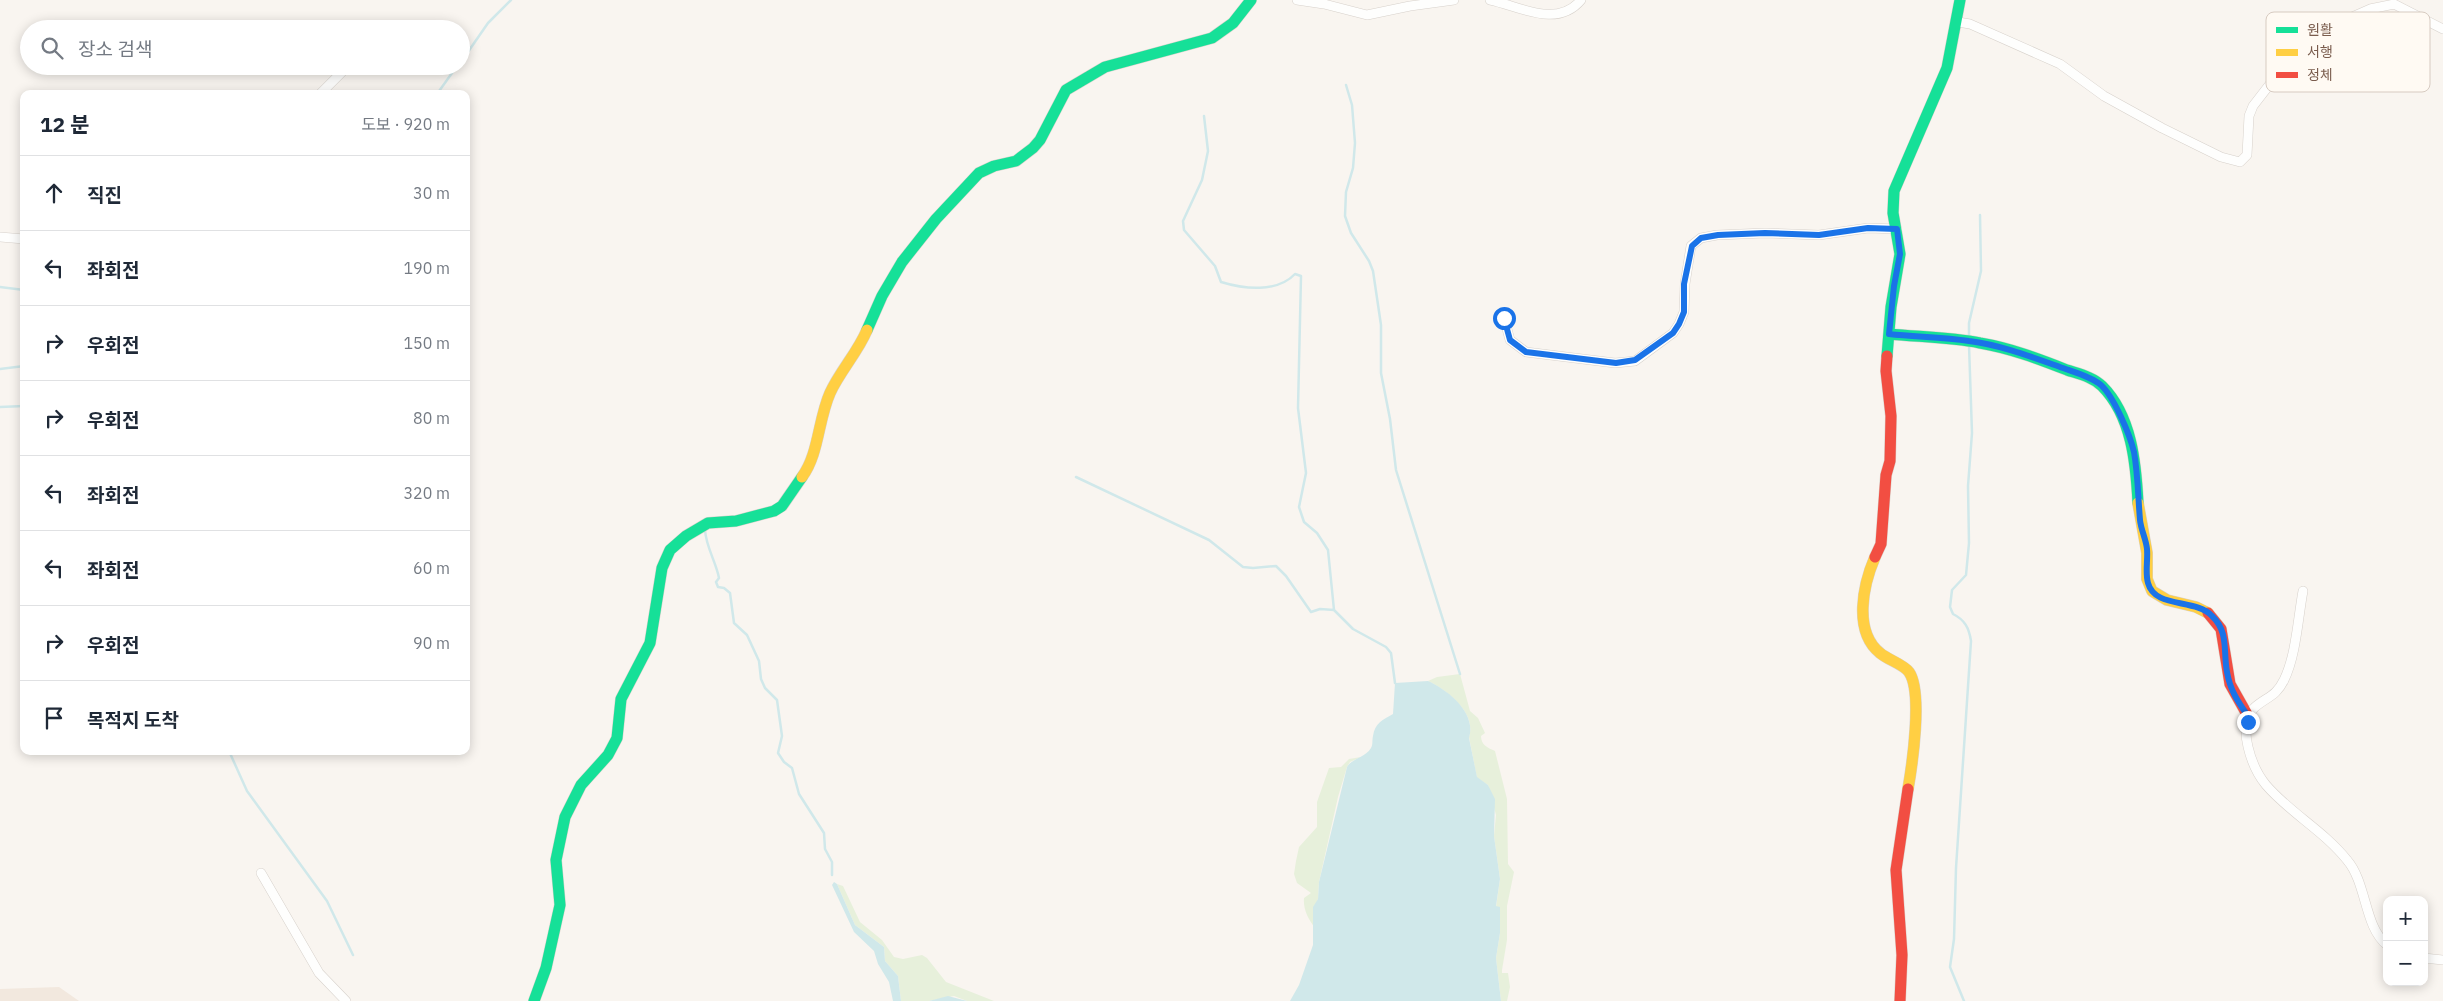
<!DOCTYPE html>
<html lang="ko">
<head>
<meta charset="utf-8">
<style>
	body { margin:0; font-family:"IBM Plex Sans","Noto Sans KR",sans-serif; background:#f6f6f7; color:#1f2937 }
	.controls { position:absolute; right:15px; bottom:15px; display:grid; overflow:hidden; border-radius:10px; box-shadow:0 2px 12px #0003 }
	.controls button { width:45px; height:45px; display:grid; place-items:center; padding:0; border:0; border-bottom:1px solid #e0e1e3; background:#fff; color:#1f2937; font:25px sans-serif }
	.stop { position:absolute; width:15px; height:15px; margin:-11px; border:4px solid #1a73e8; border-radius:50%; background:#fff }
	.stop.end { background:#1a73e8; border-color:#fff; box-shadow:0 1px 5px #0008 }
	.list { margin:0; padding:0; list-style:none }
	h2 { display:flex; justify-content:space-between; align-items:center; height:65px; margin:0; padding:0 20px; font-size:21px }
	h2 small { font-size:16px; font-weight:400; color:#747a83 }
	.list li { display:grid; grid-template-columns:32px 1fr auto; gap:15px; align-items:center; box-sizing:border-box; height:75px; padding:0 20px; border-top:1px solid #e0e1e3 }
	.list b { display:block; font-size:19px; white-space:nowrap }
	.list em { font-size:16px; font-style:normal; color:#747a83 }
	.icon { flex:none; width:28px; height:28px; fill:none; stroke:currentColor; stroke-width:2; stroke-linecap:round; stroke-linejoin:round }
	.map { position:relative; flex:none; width:2443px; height:1001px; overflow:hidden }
	.search { position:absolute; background:#fff; box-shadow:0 2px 12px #0003; left:20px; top:20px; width:450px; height:55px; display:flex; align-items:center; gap:12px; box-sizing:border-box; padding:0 18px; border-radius:28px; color:#747a83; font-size:19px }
	.panel { position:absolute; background:#fff; box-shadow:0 2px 12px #0003; left:20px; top:90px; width:450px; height:665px; border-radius:10px }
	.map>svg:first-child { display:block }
	.residential { fill:#f2e8de }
	.green { fill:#e7f0db }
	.water { fill:#d0e8ea }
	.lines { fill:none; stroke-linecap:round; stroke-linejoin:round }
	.stream { stroke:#d0e8ea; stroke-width:2.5 }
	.street-casing { stroke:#d7d1cb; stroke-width:10 }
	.fast-casing { stroke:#d9d2cb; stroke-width:12 }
	.slow-casing { stroke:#d9d2cb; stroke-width:12 }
	.jam-casing { stroke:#d9d2cb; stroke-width:12 }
	.street { stroke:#fefefd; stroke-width:9 }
	.fast { stroke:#16e098; stroke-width:11 }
	.slow { stroke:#ffcf43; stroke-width:11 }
	.jam { stroke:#f24e42; stroke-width:11 }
	.route { stroke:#1a73e8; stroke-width:6 }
	.key { fill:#fffaf3; stroke:#d7cbc1; stroke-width:1 }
	.key-label { font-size:14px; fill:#7a5c4d }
</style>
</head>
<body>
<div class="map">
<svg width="2443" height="1001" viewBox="0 0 2443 1001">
	<rect width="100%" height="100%" fill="#f9f5f0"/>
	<!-- residential -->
	<path class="residential" d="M59 987 79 1001H0V989Z"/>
	<!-- green -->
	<path class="green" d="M1460 674 1470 711 1478 718 1485 733 1481 736C1481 745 1488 748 1495 751L1507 799 1508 864 1514 872 1507 906V940L1502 970V973H1508L1510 987 1507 1001H1501L1496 958 1500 933V908L1496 907 1500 879 1494 836 1496 815 1488 785 1477 778 1469 737C1477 713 1447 690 1428 681L1437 677Z
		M1361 757 1350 762 1347 767 1338 797 1319 882 1318 899 1313 914 1315 928C1308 919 1303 909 1304 898L1311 893 1297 883 1294 874 1296 861 1299 847 1317 827V802L1329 768 1341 767 1349 759Z
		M837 884 843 886 860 922 882 940 894 957 903 959 922 955 927 958 946 982 994 1001H967L954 996 929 1001H901L898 976 885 961 884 947 855 925Z"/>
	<!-- water -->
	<path class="water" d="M1428 681C1448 690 1477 713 1469 738L1477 777 1488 785 1495 799 1494 836 1500 879 1496 906 1500 907V933L1496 958 1501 1001H1290L1299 985 1313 945V907L1318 899 1319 882 1347 767C1352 758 1365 758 1371 748 1373 745 1372 740 1373 736 1375 723 1382 720 1393 714L1395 683Z
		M834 882 837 884 855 925 884 947 885 961 898 976 901 1001H893L889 982 878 964 874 951 854 932 832 885Z
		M948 996 967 1001H929Z"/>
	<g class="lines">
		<!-- stream -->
		<path class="stream" d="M461 62 488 23 511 0
			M1346 85 1352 105 1355 143 1353 168 1346 192 1345 216 1351 233 1369 261 1373 271 1381 325V373L1390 419 1396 470 1460 674
			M437 94 457 66
			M1204 116 1208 151 1202 180 1183 221 1184 230 1215 266 1221 282C1244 289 1277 293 1295 274L1301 276 1298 408 1306 473 1299 507 1304 522 1317 533 1328 550 1334 610 1353 629 1386 647 1391 653 1395 683
			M0 287 24 290
			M1969 336V323L1981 271 1980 215
			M0 369 24 366
			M0 407 24 406
			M1076 477 1209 540 1243 567 1253 568 1276 566 1286 576 1311 612 1320 609 1334 610
			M705 530C706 547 716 562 719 578L716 582 718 587 724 588 730 593 734 623 747 635 759 661 761 679 765 688 777 700 782 736 778 753 784 762 792 768 799 794 824 833 825 849 832 862V875
			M229 751 247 791 327 901 353 955
			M1964 1001 1950 967 1954 939 1956 868 1971 641C1969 628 1965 620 1953 614L1950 607 1952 590 1966 575 1969 543 1968 486 1972 433 1969 345"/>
		<!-- street casing -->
		<g class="street-casing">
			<path id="street" d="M1297 0 1324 4 1367 15 1410 6 1454 0
				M1490 0C1519 6 1557 29 1581 0
				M1958 22 1970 24 2060 64 2104 96 2162 128 2221 157 2240 162 2247 155 2249 116 2253 106 2287 62 2320 31 2370 9 2394 4 2443 29
				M320 94 348 66
				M0 237 24 239
				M1504 318 1510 340 1526 352 1615 363 1635 361 1673 333 1679 324 1684 312 1685 284 1691 246 1701 238 1717 235 1765 233 1819 235 1868 228 1897 229
				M2303 591C2298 618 2296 656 2284 680 2276 697 2266 697 2254 708 2236 726 2252 768 2266 785 2290 813 2324 831 2347 860 2367 883 2364 927 2387 945
				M261 873 319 973 346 1001
				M2424 958 2443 960"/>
		</g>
		<!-- fast casing -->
		<g class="fast-casing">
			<path id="fast" d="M867 330 882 296 902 262 936 219 979 173 994 166 1016 161 1033 148 1040 140 1066 90 1105 67 1212 38 1233 23 1251 0
				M1889 334C1919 337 1950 337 1980 343 2010 348 2039 359 2067 370 2079 374 2093 377 2102 386 2132 416 2136 464 2138 503
				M1887 356 1891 307 1900 254 1893 213 1894 191 1947 68 1960 0
				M534 1001 546 968 560 905 556 860 565 817 581 785 608 755 617 738 621 699 650 643 662 568 670 550 686 536 708 523 736 521 774 511 782 506 802 477"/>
		</g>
		<!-- slow casing -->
		<g class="slow-casing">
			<path id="slow" d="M802 477C819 454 818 420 830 393 840 371 858 352 867 330
				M2138 503 2147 553V579L2152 591 2167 600 2196 607 2208 613
				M1875 557C1863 585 1853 631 1880 653 1888 660 1903 664 1909 672 1923 692 1912 766 1908 789"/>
		</g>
		<!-- jam casing -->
		<g class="jam-casing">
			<path id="jam" d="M1875 557 1881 544 1886 475 1890 461 1891 416 1886 371 1887 356
				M2208 613 2221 629 2230 684 2248 716
				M1900 1001 1902 955 1896 870 1908 789"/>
		</g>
		<!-- street -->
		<use href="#street" class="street"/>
		<!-- fast -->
		<use href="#fast" class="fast"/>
		<!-- slow -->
		<use href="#slow" class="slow"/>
		<!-- jam -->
		<use href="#jam" class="jam"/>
	</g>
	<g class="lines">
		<!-- route -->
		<path class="route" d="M1504 318 1510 340 1526 352 1616 363 1635 360 1673 333 1679 324 1684 312V284L1692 246 1701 238 1718 235 1765 233 1819 235 1868 228 1897 229 1900 254 1894 286 1889 334C1916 337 1942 337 1969 341 2001 345 2032 357 2063 368 2074 372 2092 377 2101 385 2114 397 2130 435 2134 452 2138 475 2138 497 2140 520 2141 530 2146 539 2147 549 2148 560 2145 573 2148 583 2155 609 2195 598 2212 616 2229 632 2223 651 2227 672 2230 690 2238 702 2248 716V722"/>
	</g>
	<!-- legend -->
	<rect x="2266" y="12" width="164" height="80" rx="8" class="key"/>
	<rect x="2276" y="27" width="22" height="6" fill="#16e098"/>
	<rect x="2276" y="49" width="22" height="7" fill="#ffcf43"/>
	<rect x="2276" y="72" width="22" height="6" fill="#f24e42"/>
	<g class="key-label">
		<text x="2307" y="35">원활</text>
		<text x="2307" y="57">서행</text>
		<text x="2307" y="80">정체</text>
	</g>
</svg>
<div class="controls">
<button>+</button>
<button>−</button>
</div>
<div class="stop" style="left:1504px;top:318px"></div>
<div class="stop end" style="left:2248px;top:722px"></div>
<div class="search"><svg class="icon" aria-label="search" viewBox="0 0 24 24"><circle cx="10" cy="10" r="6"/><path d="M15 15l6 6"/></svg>장소 검색</div>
<section class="panel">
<h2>12 분<small>도보 · 920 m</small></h2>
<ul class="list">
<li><svg class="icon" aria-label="ahead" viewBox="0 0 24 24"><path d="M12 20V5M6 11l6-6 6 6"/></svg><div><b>직진</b></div><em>30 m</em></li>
<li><svg class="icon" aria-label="left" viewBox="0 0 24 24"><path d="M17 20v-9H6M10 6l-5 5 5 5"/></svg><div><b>좌회전</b></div><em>190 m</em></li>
<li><svg class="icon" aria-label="right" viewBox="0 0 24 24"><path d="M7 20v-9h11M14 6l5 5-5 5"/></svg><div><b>우회전</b></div><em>150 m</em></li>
<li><svg class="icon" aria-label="right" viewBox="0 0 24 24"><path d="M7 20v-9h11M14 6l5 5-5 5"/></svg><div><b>우회전</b></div><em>80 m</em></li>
<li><svg class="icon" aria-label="left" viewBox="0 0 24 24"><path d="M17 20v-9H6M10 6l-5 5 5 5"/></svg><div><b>좌회전</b></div><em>320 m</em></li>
<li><svg class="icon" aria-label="left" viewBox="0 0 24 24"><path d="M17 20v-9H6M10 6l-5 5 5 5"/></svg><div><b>좌회전</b></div><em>60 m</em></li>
<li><svg class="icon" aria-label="right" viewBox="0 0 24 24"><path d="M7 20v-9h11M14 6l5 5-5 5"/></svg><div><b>우회전</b></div><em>90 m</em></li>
<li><svg class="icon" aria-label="arrive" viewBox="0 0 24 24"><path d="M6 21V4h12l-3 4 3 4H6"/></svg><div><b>목적지 도착</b></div></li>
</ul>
</section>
</div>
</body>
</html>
